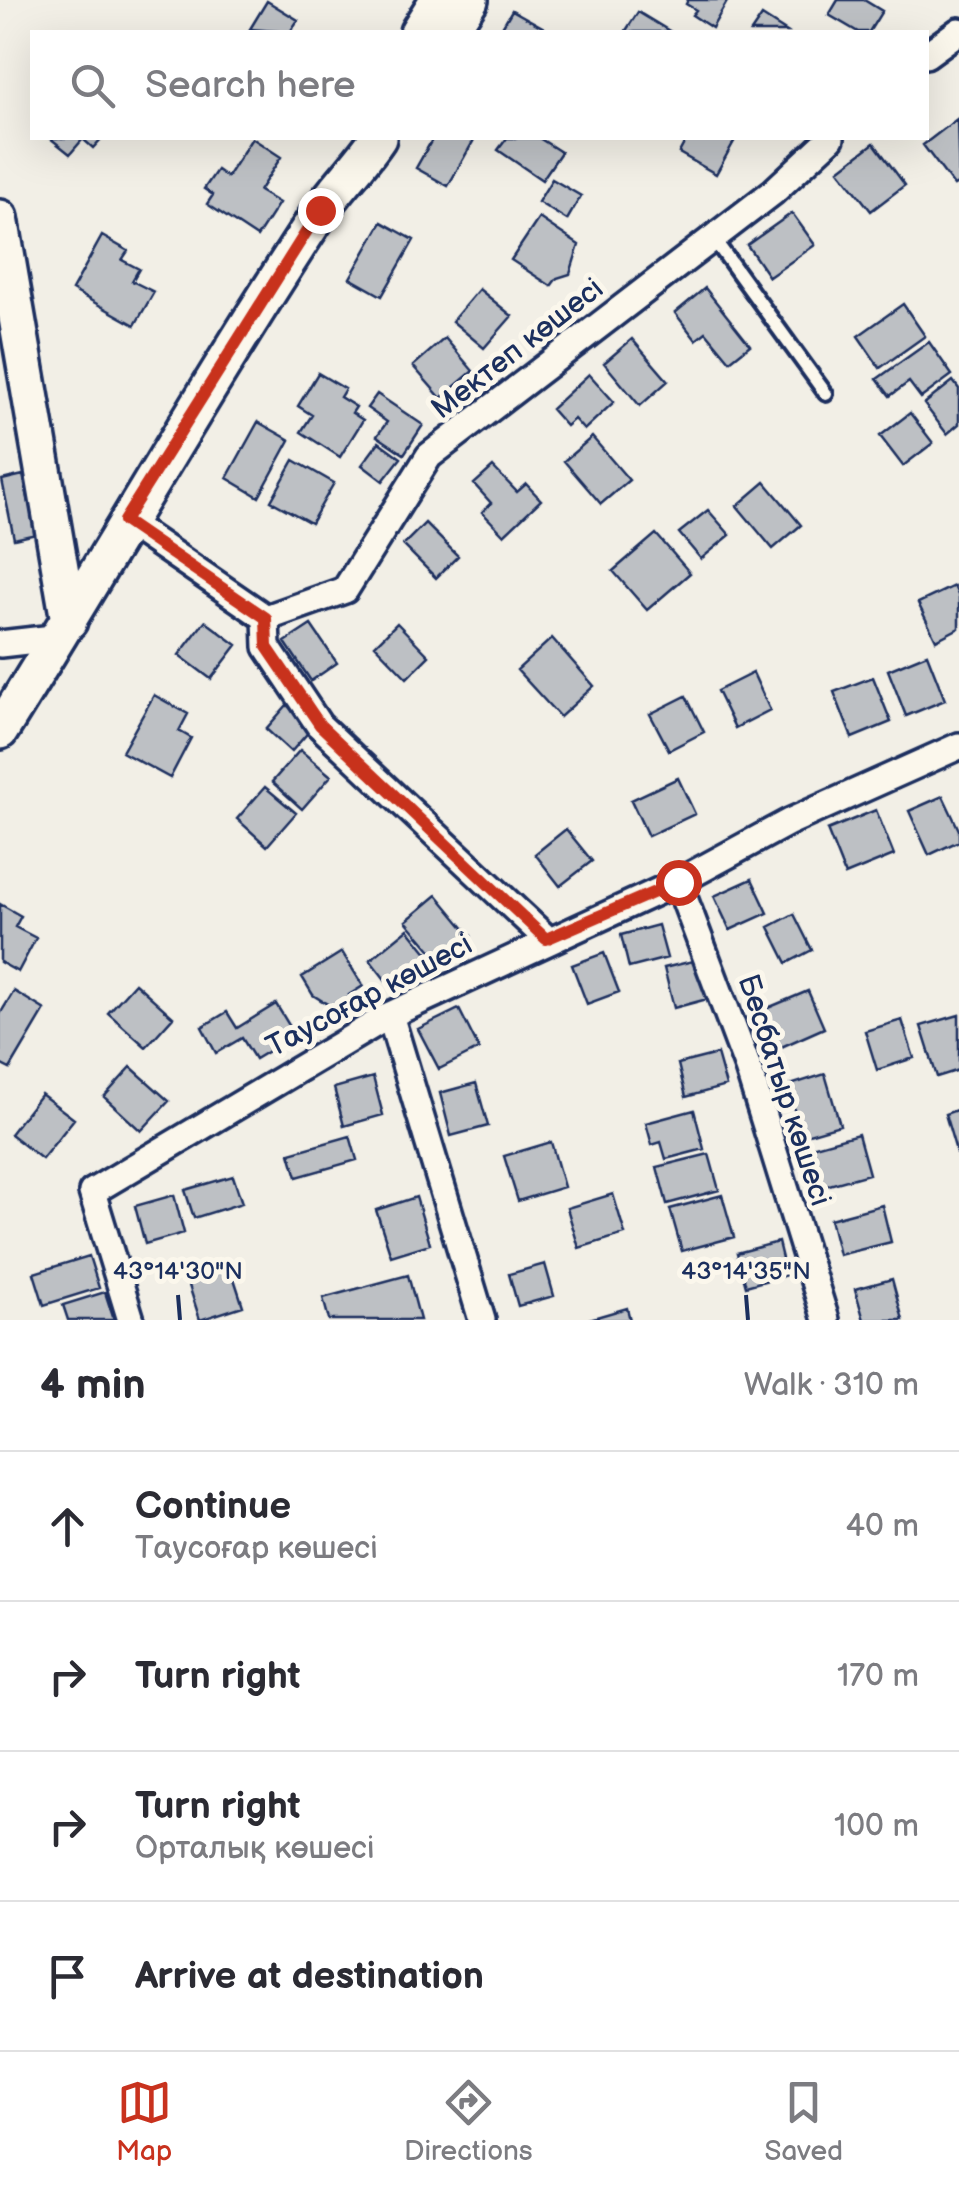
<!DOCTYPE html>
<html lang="en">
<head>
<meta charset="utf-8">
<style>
	body { margin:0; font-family:"Balsamiq Sans",sans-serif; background:#f2f2f3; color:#2b2b33 }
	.stop { position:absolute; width:30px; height:30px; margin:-22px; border:8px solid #c8321e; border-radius:50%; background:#fff }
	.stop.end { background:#c8321e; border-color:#fff; box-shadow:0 2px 10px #0008 }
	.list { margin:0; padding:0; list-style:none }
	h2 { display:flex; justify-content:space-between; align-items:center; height:130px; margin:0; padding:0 40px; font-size:42px }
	h2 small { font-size:32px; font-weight:400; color:#7c7c81 }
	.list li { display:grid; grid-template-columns:65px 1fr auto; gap:30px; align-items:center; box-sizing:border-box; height:150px; padding:0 40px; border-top:2px solid #e1e1e2 }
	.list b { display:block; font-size:38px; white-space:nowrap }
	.list p { margin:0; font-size:32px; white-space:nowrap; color:#7c7c81 }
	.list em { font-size:32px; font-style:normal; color:#7c7c81 }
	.icon { flex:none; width:55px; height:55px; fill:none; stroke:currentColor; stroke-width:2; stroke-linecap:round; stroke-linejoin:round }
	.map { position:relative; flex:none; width:959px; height:1320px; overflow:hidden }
	.search { position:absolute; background:#fff; box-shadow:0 10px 40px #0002; left:30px; right:30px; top:30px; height:110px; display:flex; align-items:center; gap:25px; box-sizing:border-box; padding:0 35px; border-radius:0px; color:#7c7c81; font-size:38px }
	.sheet { height:730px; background:#fff }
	nav { display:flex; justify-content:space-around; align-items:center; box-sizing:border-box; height:140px; border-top:2px solid #e1e1e2; background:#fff; font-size:28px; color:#7c7c81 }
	nav a { display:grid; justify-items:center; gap:5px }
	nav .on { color:#c8321e }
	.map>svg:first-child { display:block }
	.building { fill:#bdc0c4; stroke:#1b2f5e; stroke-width:2.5 }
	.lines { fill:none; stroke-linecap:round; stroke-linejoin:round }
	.lane-casing { stroke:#1b2f5e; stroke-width:20 }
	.street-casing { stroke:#1b2f5e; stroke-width:32 }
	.secondary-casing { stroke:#1b2f5e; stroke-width:42 }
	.lane { stroke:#fbf7ec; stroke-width:12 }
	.street { stroke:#fbf7ec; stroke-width:25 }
	.secondary { stroke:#fbf7ec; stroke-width:35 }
	.route { stroke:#c8321e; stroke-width:12 }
	.ticks { fill:none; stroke:#1b2f5e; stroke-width:4 }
	.labels { text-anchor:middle; stroke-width:10; stroke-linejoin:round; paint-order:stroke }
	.street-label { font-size:30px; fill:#1b2f5e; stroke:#fbf7ec }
	.ticks-label { font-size:25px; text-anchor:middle; fill:#1b2f5e; stroke:#fbf7ec; stroke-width:10; stroke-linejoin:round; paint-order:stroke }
</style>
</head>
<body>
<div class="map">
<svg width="959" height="1320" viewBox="0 0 959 1320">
	<rect width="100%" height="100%" fill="#f2efe6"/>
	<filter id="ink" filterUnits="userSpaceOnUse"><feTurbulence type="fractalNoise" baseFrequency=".01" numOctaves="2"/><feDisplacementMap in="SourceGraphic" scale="20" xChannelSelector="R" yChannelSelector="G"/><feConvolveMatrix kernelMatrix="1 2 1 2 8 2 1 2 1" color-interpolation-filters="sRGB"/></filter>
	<g filter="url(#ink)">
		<!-- building -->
		<path class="building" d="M688 0H728L712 28 692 15 696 10 686 4Z
			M838 0H864L882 11 869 32H858L829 15Z
			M267 1 298 20 290 32 250 29Z
			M512 10 544 28 541 32H499Z
			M638 12 671 32H625Z
			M762 16 787 32H751Z
			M957 119 959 183 954 186 923 145Z
			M50 138H102L93 148 83 139 70 154Z
			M252 138 281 157 259 191 279 203 257 237 207 204 213 195 204 189 217 170 227 177Z
			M433 138H475L448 186 416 168Z
			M507 138H539L561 152 542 180 498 150Z
			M687 138H736L716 174 679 153Z
			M874 143 905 185 871 211 839 170Z
			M552 179 581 196 567 220 538 202Z
			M792 213 815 245 769 277 747 245Z
			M539 218 579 245 570 274 557 278 551 286 511 260Z
			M382 222 414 240 382 296 350 278Z
			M102 236 128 251 122 260 139 269 132 281 154 292 135 325 72 290Z
			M705 288 750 345 730 361 706 332 696 340 675 313Z
			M479 289 512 316 484 348 452 321Z
			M903 304 925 336 880 368 858 336Z
			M445 338 473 371 441 398 413 366Z
			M632 339 668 381 640 406 604 363Z
			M929 342 952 375 921 398 909 382 890 396 877 379Z
			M318 373 345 389 340 397 356 407 352 413 363 420 340 457 301 432 312 415 298 406Z
			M589 374 614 402 584 430 574 419 566 426 551 409Z
			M953 381 959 389V424L947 434 924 404Z
			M377 394 423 425 404 454 377 436 387 422 367 408Z
			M910 413 933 443 903 466 880 436Z
			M258 422 290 440 259 497 227 478Z
			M592 437 629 480 601 504 564 461Z
			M379 442 401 458 383 481 362 465Z
			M294 460 334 483 311 523 271 501Z
			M493 467 517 492 526 484 541 500 504 535 482 512 491 503 474 484Z
			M23 475 36 534 14 539 2 480Z
			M765 482 801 525 773 549 737 506Z
			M708 510 730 535 701 559 679 533Z
			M425 523 458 556 436 578 403 545Z
			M656 534 690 573 647 610 613 571Z
			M954 586 959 597V628L936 640 918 603Z
			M205 621 237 645 211 679 179 655Z
			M397 623 429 656 407 678 375 645Z
			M311 625 337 663 311 681 285 642Z
			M552 638 594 686 560 717 517 670Z
			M927 654 945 700 906 716 888 670Z
			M753 673 770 710 735 728 717 691Z
			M873 677 891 722 852 738 834 692Z
			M154 695 188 714 179 731 191 738 170 778 122 752Z
			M686 696 704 732 669 750 650 714Z
			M287 705 312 728 291 752 266 729Z
			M300 750 331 776 302 809 272 782Z
			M678 778 695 814 648 836 631 800Z
			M265 787 296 813 267 846 237 819Z
			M943 796 959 830V841L929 855 909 811Z
			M876 810 894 855 845 875 827 830Z
			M566 829 592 861 560 886 535 854Z
			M752 879 768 913 730 930 714 896Z
			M437 895 471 936 440 961 406 921Z
			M0 904 21 916 15 927 36 938 18 972 0 962Z
			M794 914 812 950 787 963 769 927Z
			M658 925 667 958 629 968 621 935Z
			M408 929 433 960 394 991 370 960Z
			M342 952 363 986 349 995 354 1003 340 1012 313 995 302 977Z
			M604 953 619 992 587 1004 572 965Z
			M697 960 707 999 674 1008 664 968Z
			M135 983 173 1017 146 1047 108 1013Z
			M14 991 45 1010 10 1069 0 1064V1014Z
			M808 991 824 1028 779 1048 763 1010Z
			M276 1004 295 1035 255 1059 242 1038 216 1053 202 1027 227 1012 237 1028Z
			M459 1009 479 1049 439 1069 418 1029Z
			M959 1015V1070L937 1077 921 1026Z
			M902 1020 914 1058 877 1070 865 1031Z
			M717 1054 726 1086 686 1097 678 1064Z
			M131 1067 169 1101 141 1131 104 1097Z
			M825 1074 840 1125 802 1136 787 1086Z
			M373 1077 383 1115 344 1126 334 1088Z
			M476 1083 488 1126 451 1136 440 1093Z
			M41 1094 74 1119 42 1159 10 1134Z
			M959 1109V1161L945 1114Z
			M694 1110 704 1149 666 1159 661 1142 652 1145 646 1123Z
			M858 1134 869 1174 822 1187 811 1147Z
			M350 1136 357 1160 297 1177 290 1153Z
			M551 1142 564 1187 518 1201 504 1156Z
			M709 1154 719 1190 667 1204 657 1167Z
			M233 1176 242 1203 194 1218 185 1190Z
			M613 1194 625 1234 579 1248 567 1208Z
			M174 1195 184 1233 145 1244 135 1206Z
			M722 1195 734 1237 682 1251 670 1209Z
			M416 1197 430 1244 391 1256 376 1210Z
			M882 1205 891 1242 839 1255 830 1219Z
			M778 1242 786 1275 746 1286 737 1253Z
			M89 1256 99 1288 44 1305 34 1273Z
			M228 1260 243 1306 200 1320 185 1273Z
			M545 1264 554 1296 518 1306 509 1274Z
			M408 1275 420 1320H329L323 1298Z
			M892 1279 903 1320H864L855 1289Z
			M105 1292 114 1320H68L63 1305Z
			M627 1308 630 1320H586Z"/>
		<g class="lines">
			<!-- lane casing -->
			<g class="lane-casing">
				<path id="lane" d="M713 238 826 394"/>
			</g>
			<!-- street casing -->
			<g class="street-casing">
				<path id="street" d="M926 55 959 31
					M125 521 266 618 267 647 319 725 547 939
					M266 618 345 590 429 456 773 192 831 138
					M0 644 62 637
					M678 882 748 1068 826 1320
					M390 1015 482 1320
					M131 1320 92 1192 390 1015 678 882 789 822 959 746"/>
			</g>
			<!-- secondary casing -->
			<g class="secondary-casing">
				<path id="secondary" d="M418 32 438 0
					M449 32 470 0
					M0 218 69 621
					M0 731C107 560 207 384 318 215 336 188 360 165 378 138"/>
			</g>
			<!-- lane -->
			<use href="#lane" class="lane"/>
			<!-- street -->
			<use href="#street" class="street"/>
			<!-- secondary -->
			<use href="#secondary" class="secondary"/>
		</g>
	</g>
	<g class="lines" filter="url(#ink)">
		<!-- route -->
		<path class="route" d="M320 210 124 521 266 618 267 647 320 725 546 939 678 882"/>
	</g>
	<!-- ticks -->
	<path class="ticks" d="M178 1295 180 1320M746 1295 748 1320"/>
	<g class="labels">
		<!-- street labels -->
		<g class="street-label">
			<text transform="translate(517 348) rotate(-38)" y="10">Мектеп көшесі</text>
			<text transform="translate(369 995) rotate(-28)" y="10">Тауcоғар көшесі</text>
			<text transform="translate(785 1090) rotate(72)" y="10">Бесбатыр көшесі</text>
		</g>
	</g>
	<g class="ticks-label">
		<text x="178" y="1279">43°14'30"N</text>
		<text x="746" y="1279">43°14'35"N</text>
	</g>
</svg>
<div class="stop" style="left:678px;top:882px"></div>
<div class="stop end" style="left:320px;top:210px"></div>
<div class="search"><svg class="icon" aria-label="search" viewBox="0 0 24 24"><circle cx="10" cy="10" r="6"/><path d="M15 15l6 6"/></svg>Search here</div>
</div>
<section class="sheet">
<h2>4 min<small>Walk · 310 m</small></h2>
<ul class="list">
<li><svg class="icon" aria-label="ahead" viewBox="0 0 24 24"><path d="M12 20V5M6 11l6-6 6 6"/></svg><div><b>Continue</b><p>Тауcоғар көшесі</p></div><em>40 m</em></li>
<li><svg class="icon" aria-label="right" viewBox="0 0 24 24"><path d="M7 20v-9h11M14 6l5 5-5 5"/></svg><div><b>Turn right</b></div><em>170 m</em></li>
<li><svg class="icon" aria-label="right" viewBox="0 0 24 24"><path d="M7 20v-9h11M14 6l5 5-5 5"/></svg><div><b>Turn right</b><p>Орталық көшесі</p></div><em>100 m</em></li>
<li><svg class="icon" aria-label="arrive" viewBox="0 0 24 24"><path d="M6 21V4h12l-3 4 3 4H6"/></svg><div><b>Arrive at destination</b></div></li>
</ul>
</section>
<nav>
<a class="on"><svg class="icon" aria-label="map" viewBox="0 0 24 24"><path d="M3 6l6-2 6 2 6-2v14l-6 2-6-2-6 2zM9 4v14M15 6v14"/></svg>Map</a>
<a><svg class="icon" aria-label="directions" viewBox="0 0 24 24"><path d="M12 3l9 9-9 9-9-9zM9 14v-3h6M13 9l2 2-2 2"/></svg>Directions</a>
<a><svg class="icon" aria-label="saved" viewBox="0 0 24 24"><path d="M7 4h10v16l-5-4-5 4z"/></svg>Saved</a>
</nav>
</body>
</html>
